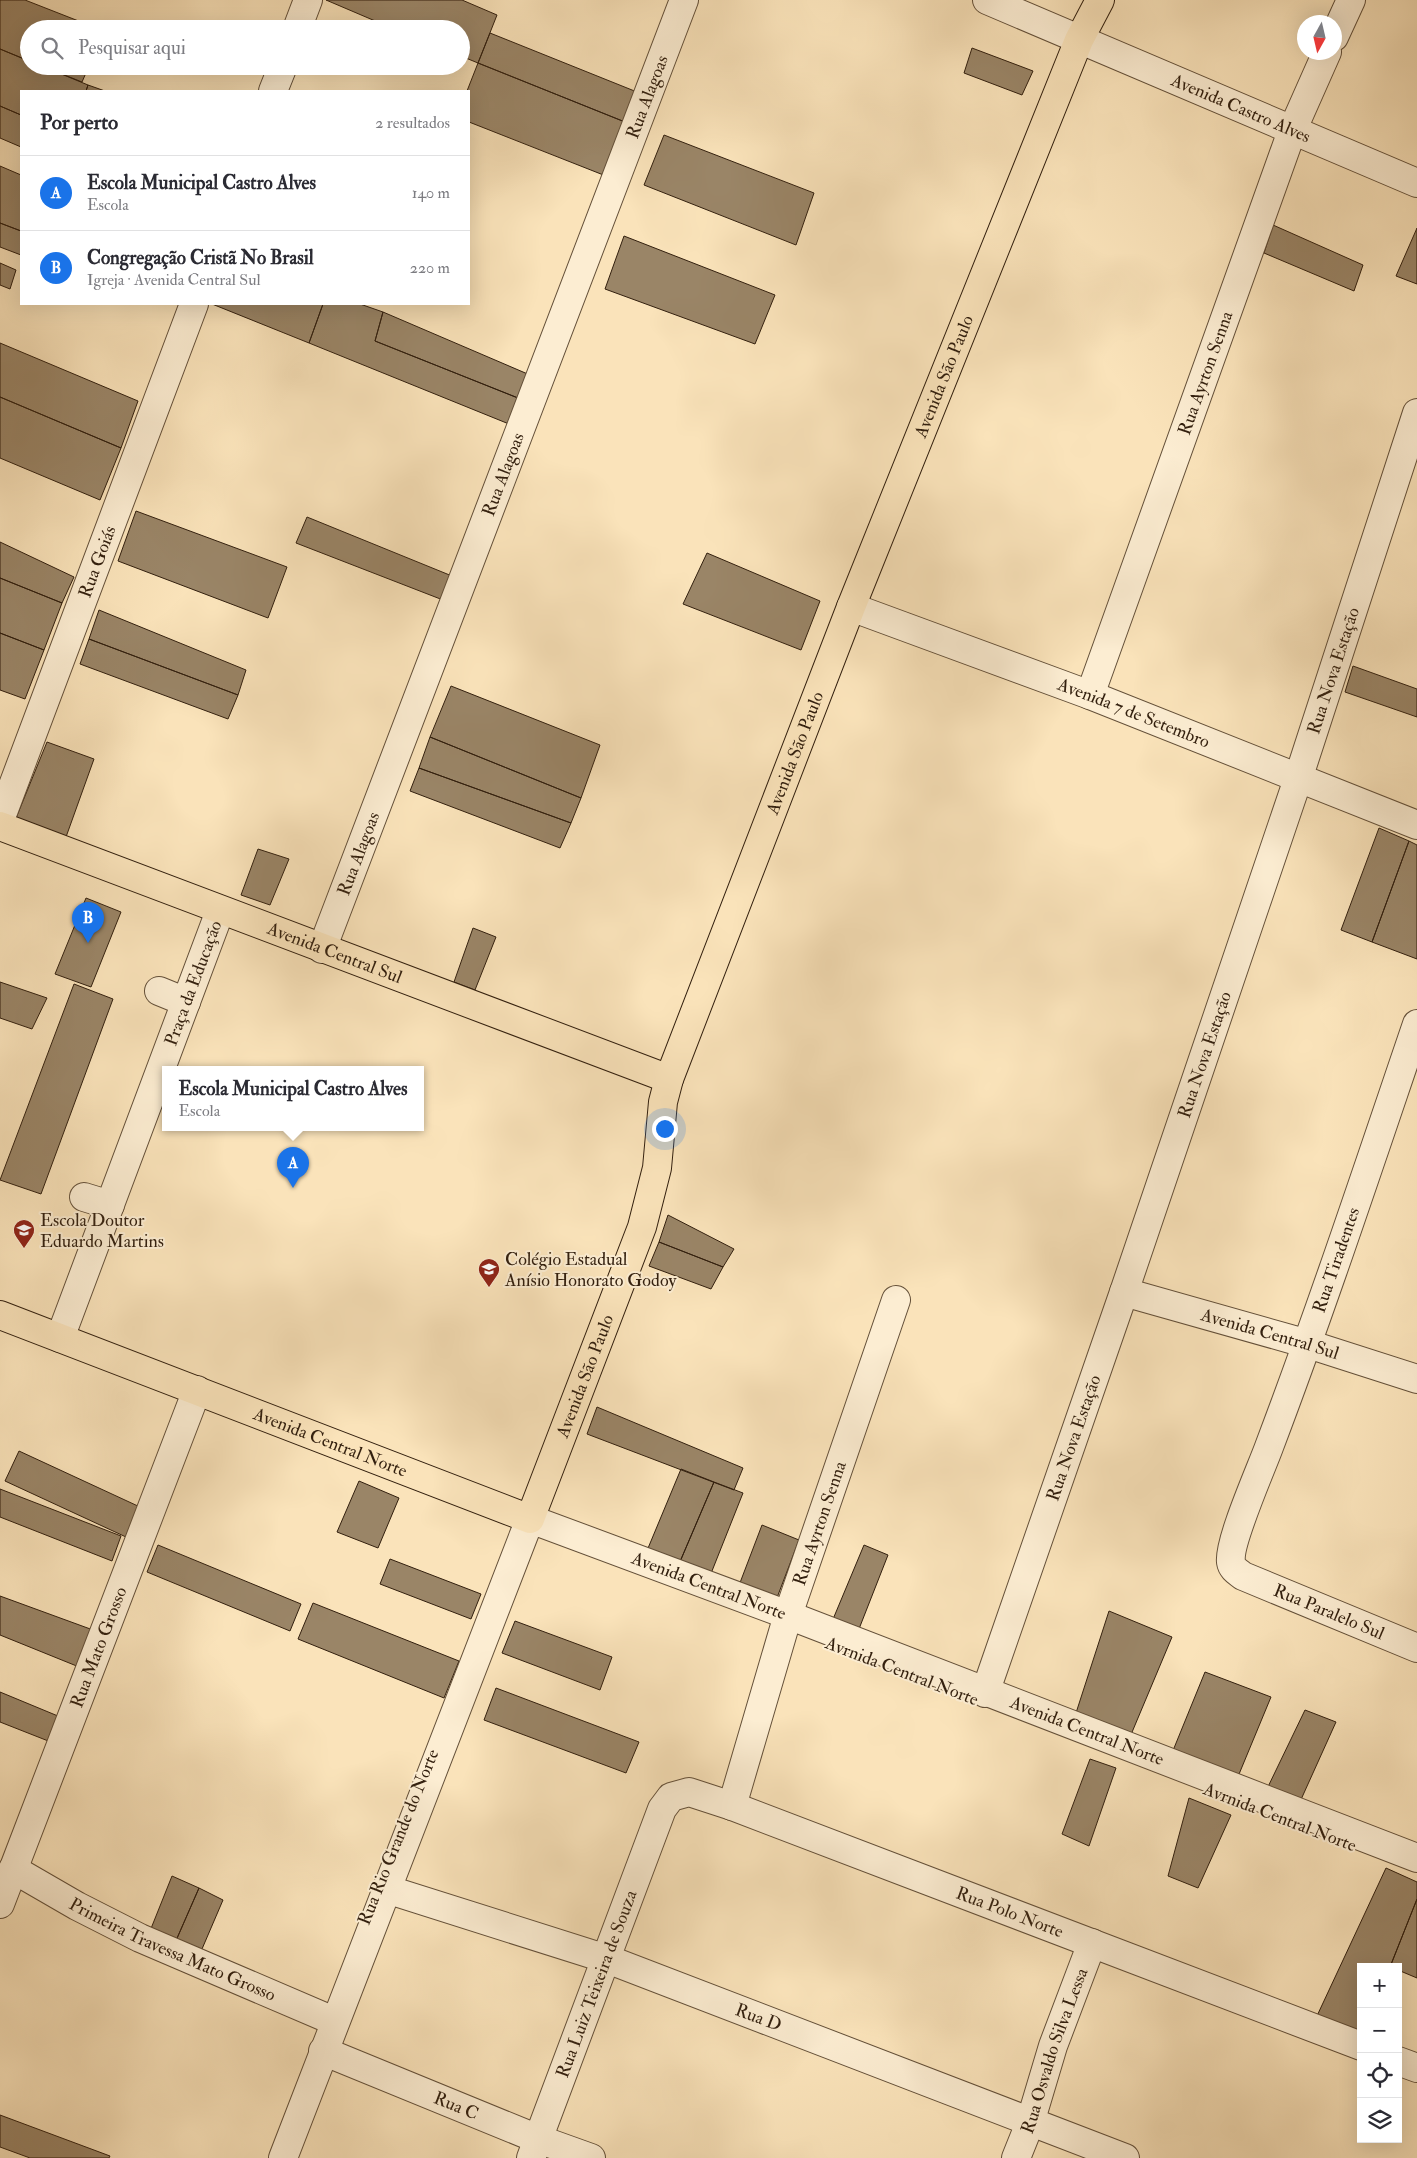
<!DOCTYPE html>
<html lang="pt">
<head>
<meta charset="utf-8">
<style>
	body { margin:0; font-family:"IM FELL Double Pica",serif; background:#f2f2f3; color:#2b2b33 }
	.controls { position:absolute; right:15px; bottom:15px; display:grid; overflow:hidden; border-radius:0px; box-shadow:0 5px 20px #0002 }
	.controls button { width:45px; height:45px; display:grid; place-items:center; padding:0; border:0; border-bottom:1px solid #e1e1e2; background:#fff; color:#2b2b33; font:25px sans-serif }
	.compass { position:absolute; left:1297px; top:15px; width:45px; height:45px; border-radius:50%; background:#fff; box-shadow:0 5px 20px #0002; rotate:188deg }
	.you { position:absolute; left:664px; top:1128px; width:18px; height:18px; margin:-12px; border:4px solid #fff; border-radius:50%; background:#1a73e8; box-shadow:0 0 0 8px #1a73e833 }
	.badge { display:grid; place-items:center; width:32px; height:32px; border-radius:50%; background:#1a73e8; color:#fff; font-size:16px; font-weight:700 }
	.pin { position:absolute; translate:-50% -41px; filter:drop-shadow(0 1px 2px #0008) }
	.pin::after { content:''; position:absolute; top:26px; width:18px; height:15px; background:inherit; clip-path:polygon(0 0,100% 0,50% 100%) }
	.popup { position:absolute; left:162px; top:1066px; width:262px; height:65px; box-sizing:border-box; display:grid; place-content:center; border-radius:0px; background:#fff; filter:drop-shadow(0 1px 4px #0005); font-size:16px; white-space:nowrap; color:#7c7c81 }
	.popup b { font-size:19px; color:#2b2b33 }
	.popup::after { content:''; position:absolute; left:50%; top:100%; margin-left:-10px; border:10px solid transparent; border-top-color:#fff }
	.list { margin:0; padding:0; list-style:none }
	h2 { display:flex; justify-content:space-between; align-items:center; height:65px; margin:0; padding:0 20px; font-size:21px }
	h2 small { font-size:16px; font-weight:400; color:#7c7c81 }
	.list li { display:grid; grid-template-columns:32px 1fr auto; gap:15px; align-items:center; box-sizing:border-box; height:75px; padding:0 20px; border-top:1px solid #e1e1e2 }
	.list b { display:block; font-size:19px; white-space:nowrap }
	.list p { margin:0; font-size:16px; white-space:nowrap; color:#7c7c81 }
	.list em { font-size:16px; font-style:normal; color:#7c7c81 }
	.icon { flex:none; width:28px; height:28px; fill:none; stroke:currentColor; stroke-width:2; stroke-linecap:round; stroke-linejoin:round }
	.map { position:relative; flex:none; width:1417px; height:2158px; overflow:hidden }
	.search { position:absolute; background:#fff; box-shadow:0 5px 20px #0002; left:20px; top:20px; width:450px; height:55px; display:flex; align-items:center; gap:12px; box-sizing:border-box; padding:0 18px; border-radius:28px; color:#7c7c81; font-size:19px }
	.panel { position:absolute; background:#fff; box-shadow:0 5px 20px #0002; left:20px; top:90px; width:450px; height:215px; border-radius:0px }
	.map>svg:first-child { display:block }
	.building { fill:#9a8567; stroke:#321f0e }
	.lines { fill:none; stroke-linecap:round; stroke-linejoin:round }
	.minor-casing { stroke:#645039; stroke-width:30 }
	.major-casing { stroke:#321f0e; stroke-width:30 }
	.minor { stroke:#fcedd2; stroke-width:28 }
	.major { stroke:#fae3ba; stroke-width:28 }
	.labels { text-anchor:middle; stroke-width:4; stroke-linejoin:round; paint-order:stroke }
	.street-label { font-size:18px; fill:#321f0e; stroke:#fcedd2 }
	.poi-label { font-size:18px; fill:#321f0e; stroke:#fcedd2; text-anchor:start }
</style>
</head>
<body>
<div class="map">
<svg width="1417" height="2158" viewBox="0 0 1417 2158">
	<rect width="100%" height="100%" fill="#fae3ba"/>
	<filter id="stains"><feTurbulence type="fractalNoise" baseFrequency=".004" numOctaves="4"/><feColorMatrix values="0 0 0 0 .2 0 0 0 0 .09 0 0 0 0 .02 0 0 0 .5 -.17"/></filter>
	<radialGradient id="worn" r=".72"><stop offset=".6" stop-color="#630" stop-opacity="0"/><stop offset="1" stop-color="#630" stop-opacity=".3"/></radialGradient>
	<!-- building -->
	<path class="building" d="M0 0H25L99 29H29V61L0 49Z
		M326 0H462L497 15 478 63 461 56V29H394Z
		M490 33 637 92 625 122 478 63Z
		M972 48 1033 71 1022 95 964 73Z
		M0 49 29 61V66H42L88 85 86 91H21V115L0 106Z
		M478 63 625 122 606 176 469 122V91H467Z
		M42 66H89L82 82Z
		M88 85 105 91H86Z
		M0 106 21 115V147L0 138Z
		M664 135 814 193 796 245 644 185Z
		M0 166 21 175V231L0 223Z
		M0 223 21 231V255L0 247Z
		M1273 225 1363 265 1354 291 1264 253Z
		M1417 228V284L1396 276Z
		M624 236 775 295 755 344 605 289Z
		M0 263 16 270 10 289 0 285Z
		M212 304H323L309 343Z
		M323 304H360L383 312 375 341 518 398 509 424 309 343Z
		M383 312 530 375 518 398 375 341Z
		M0 343 138 401 121 448 0 397Z
		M0 397 121 448 100 500 0 458Z
		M136 511 287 567 268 618 118 561Z
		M307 517 452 576 443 600 296 543Z
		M0 542 74 577 62 603 0 578Z
		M707 553 820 601 801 650 683 604Z
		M0 578 62 603 44 650 0 633Z
		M99 610 246 670 238 695 89 639Z
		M0 633 44 650 25 699 0 690Z
		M89 639 238 695 228 719 80 664Z
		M1353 666 1417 689V717L1345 692Z
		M451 686 600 745 581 798 430 737Z
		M430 737 581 798 571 823 419 768Z
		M47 742 94 759 66 837 16 818Z
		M419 768 571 823 560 848 410 791Z
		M1379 828 1409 841 1372 942 1341 930Z
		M1409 841 1417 845V959L1372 942Z
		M258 849 289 859 270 905 241 895Z
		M86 898 121 912 91 987 55 974Z
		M473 928 496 937 475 990 454 982Z
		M0 982 47 998 32 1029 0 1018Z
		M74 984 113 999 41 1194 0 1180Z
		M668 1215 734 1249 723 1267 659 1242Z
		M659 1242 723 1267 711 1289 649 1266Z
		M597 1407 743 1468 734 1490 587 1434Z
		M19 1451 140 1507 126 1537 5 1481Z
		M681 1469 714 1482 679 1564 646 1553Z
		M359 1481 399 1498 378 1548 337 1532Z
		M714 1482 743 1493 710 1576 679 1564Z
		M0 1489 121 1536 112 1561 0 1517Z
		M762 1525 799 1540 775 1603 738 1588Z
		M158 1545 301 1604 290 1631 147 1572Z
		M864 1545 888 1555 857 1634 831 1624Z
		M390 1559 481 1594 471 1619 380 1584Z
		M0 1596 104 1634 89 1671 0 1635Z
		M313 1603 459 1661 444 1698 298 1639Z
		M1109 1611 1172 1637 1130 1737 1075 1716Z
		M515 1621 612 1657 600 1690 502 1653Z
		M1205 1672 1271 1697 1237 1779 1172 1753Z
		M496 1688 639 1742 626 1773 484 1720Z
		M0 1692 70 1721 61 1746 0 1722Z
		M1305 1710 1336 1722 1299 1804 1265 1793Z
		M1090 1759 1116 1768 1089 1846 1062 1834Z
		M1189 1798 1231 1815 1198 1888 1168 1876Z
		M1386 1868 1417 1882V1899L1390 1967H1361V2035L1316 2018Z
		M172 1876 199 1888 171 1952 146 1941Z
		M199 1888 223 1900 196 1963 171 1952Z
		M1417 1899V1978L1398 1970V1967H1390Z
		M0 2115 110 2156 109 2158H30L0 2147Z"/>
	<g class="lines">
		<!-- minor casing -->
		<g class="minor-casing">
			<g id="minor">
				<path id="s1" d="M987 0 1417 183"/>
				<path d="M297 29 308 0"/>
				<path d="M1334 37 1351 0"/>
				<path d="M273 91 283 66"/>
				<path id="s2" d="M851 607 1090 695 1417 825"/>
				<path id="s3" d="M1090 695 1292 131 1327 52"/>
				<path id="s4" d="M0 820 194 304"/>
				<path id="s5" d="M322 949 684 0"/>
				<path d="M159 991 186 1002"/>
				<path id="s6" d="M1417 1024C1369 1165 1322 1307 1269 1447 1261 1469 1228 1543 1231 1562 1232 1569 1238 1572 1243 1576L1417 1648"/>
				<path d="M84 1197 110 1205"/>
				<path id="s7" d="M1124 1292 1308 1344 1417 1379"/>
				<path id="s8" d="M60 1338 220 911"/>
				<path id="s9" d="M985 1693 1124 1292 1298 779 1417 413"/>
				<path id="s10" d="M732 1806 788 1615 896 1300"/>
				<path id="s11" d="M13 1869 77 1906 140 1938 334 2021"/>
				<path id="s12" d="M386 1889 607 1959 1125 2158"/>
				<path id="s13" d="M0 1904 197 1390"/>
				<path id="s14" d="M323 2051 538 2139 591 2158"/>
				<path d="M1398 2061 1417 2068"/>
				<path id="s15" d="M283 2158 530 1519 788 1615 1417 1858"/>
				<path id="s16" d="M531 2158 662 1809 671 1797 689 1792 732 1806 1361 2046"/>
				<path id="s17" d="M1016 2158 1030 2123 1053 2046 1092 1943"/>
			</g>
		</g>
		<!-- major casing -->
		<g class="major-casing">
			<g id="major">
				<path id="s18" d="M0 826 669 1079"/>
				<path id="s19" d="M0 1315 530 1519 642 1227 657 1168 663 1102 669 1079 851 607 1079 40 1100 0"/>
			</g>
		</g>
		<!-- minor -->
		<use href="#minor" class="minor"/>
		<!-- major -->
		<use href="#major" class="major"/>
	</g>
	<!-- icons -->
	<defs>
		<g id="school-pin" transform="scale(1.125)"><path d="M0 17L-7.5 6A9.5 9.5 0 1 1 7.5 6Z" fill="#8f2418" stroke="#fcedd2"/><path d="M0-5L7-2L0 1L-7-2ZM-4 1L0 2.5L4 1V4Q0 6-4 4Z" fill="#fff"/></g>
	</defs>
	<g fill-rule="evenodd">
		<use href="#school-pin" x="24" y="1230"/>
		<use href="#school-pin" x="489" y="1269"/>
	</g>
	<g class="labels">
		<!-- street labels -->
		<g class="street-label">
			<text dy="6" stroke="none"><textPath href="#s5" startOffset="912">Rua Alagoas</textPath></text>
			<text dy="6" stroke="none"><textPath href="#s1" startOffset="276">Avenida Castro Alves</textPath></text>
			<text dy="6" stroke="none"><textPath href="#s3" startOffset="342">Rua Ayrton Senna</textPath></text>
			<text dy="6" stroke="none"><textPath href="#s19" startOffset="1786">Avenida São Paulo</textPath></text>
			<text dy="6" stroke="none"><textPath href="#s5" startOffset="508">Rua Alagoas</textPath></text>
			<text dy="6" stroke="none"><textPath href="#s4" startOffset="276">Rua Goiás</textPath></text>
			<text dy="6" stroke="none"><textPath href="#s9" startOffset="1080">Rua Nova Estação</textPath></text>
			<text dy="6" stroke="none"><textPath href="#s2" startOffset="302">Avenida 7 de Setembro</textPath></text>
			<text dy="6" stroke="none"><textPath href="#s19" startOffset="1381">Avenida São Paulo</textPath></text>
			<text dy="6" stroke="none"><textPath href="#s5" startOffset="102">Rua Alagoas</textPath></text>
			<text dy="6" stroke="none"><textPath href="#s18" startOffset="358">Avenida Central Sul</textPath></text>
			<text dy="6" stroke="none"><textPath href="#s8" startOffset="379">Praça da Educação</textPath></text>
			<text dy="6" stroke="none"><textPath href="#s9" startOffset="675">Rua Nova Estação</textPath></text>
			<text transform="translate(1336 1260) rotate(-71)" y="6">Rua Tiradentes</text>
			<text dy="6" stroke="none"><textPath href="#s7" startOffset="152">Avenida Central Sul</textPath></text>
			<text dy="6" stroke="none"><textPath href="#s19" startOffset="721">Avenida São Paulo</textPath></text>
			<text dy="6" stroke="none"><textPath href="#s9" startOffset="270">Rua Nova Estação</textPath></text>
			<text dy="6" stroke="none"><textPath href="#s19" startOffset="354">Avenida Central Norte</textPath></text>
			<text dy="6" stroke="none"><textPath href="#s10" startOffset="296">Rua Ayrton Senna</textPath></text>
			<text dy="6" stroke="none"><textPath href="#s15" startOffset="876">Avenida Central Norte</textPath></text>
			<text dy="6" stroke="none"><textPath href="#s6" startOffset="682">Rua Paralelo Sul</textPath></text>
			<text dy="6" stroke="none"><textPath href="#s13" startOffset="275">Rua Mato Grosso</textPath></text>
			<text transform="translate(902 1671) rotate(21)" y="6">Avrnida Central Norte</text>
			<text dy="6" stroke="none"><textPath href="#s15" startOffset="1281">Avenida Central Norte</textPath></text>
			<text transform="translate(1280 1817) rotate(21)" y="6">Avrnida Central Norte</text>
			<text transform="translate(398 1837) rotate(-68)" y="6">Rua Rio Grande do Norte</text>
			<text dy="6" stroke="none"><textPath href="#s16" startOffset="749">Rua Polo Norte</textPath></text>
			<text dy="6" stroke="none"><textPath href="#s11" startOffset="179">Primeira Travessa Mato Grosso</textPath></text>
			<text dy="6" stroke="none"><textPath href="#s16" startOffset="186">Rua Luiz Teixeira de Souza</textPath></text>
			<text dy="6" stroke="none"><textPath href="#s12" startOffset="394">Rua D</textPath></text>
			<text dy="6" stroke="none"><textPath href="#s17" startOffset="114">Rua Osvaldo Silva Lessa</textPath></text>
			<text dy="6" stroke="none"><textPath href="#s14" startOffset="144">Rua C</textPath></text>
		</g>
		<!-- poi labels -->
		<g class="poi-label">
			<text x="40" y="1226">Escola Doutor<tspan x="40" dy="21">Eduardo Martins</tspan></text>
			<text x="505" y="1265">Colégio Estadual<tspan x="505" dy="21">Anísio Honorato Godoy</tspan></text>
		</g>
	</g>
	<rect width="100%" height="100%" filter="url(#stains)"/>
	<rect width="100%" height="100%" fill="url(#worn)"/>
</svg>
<div class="controls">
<button>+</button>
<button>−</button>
<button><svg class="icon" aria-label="locate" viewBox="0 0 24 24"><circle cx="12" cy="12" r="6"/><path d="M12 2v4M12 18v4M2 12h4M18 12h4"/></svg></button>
<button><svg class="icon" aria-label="layers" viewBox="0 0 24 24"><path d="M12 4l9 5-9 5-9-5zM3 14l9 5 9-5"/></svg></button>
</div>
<svg class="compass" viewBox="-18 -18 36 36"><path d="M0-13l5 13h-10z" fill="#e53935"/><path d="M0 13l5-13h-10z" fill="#7c7c81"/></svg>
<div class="you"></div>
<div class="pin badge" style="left:293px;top:1188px">A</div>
<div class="popup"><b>Escola Municipal Castro Alves</b>Escola</div>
<div class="pin badge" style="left:88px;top:943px">B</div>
<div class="search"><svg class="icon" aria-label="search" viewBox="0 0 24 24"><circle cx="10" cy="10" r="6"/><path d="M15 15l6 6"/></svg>Pesquisar aqui</div>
<section class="panel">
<h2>Por perto<small>2 resultados</small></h2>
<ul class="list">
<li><span class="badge">A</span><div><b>Escola Municipal Castro Alves</b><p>Escola</p></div><em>140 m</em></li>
<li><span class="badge">B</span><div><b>Congregação Cristã No Brasil</b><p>Igreja · Avenida Central Sul</p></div><em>220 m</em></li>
</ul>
</section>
</div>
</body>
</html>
